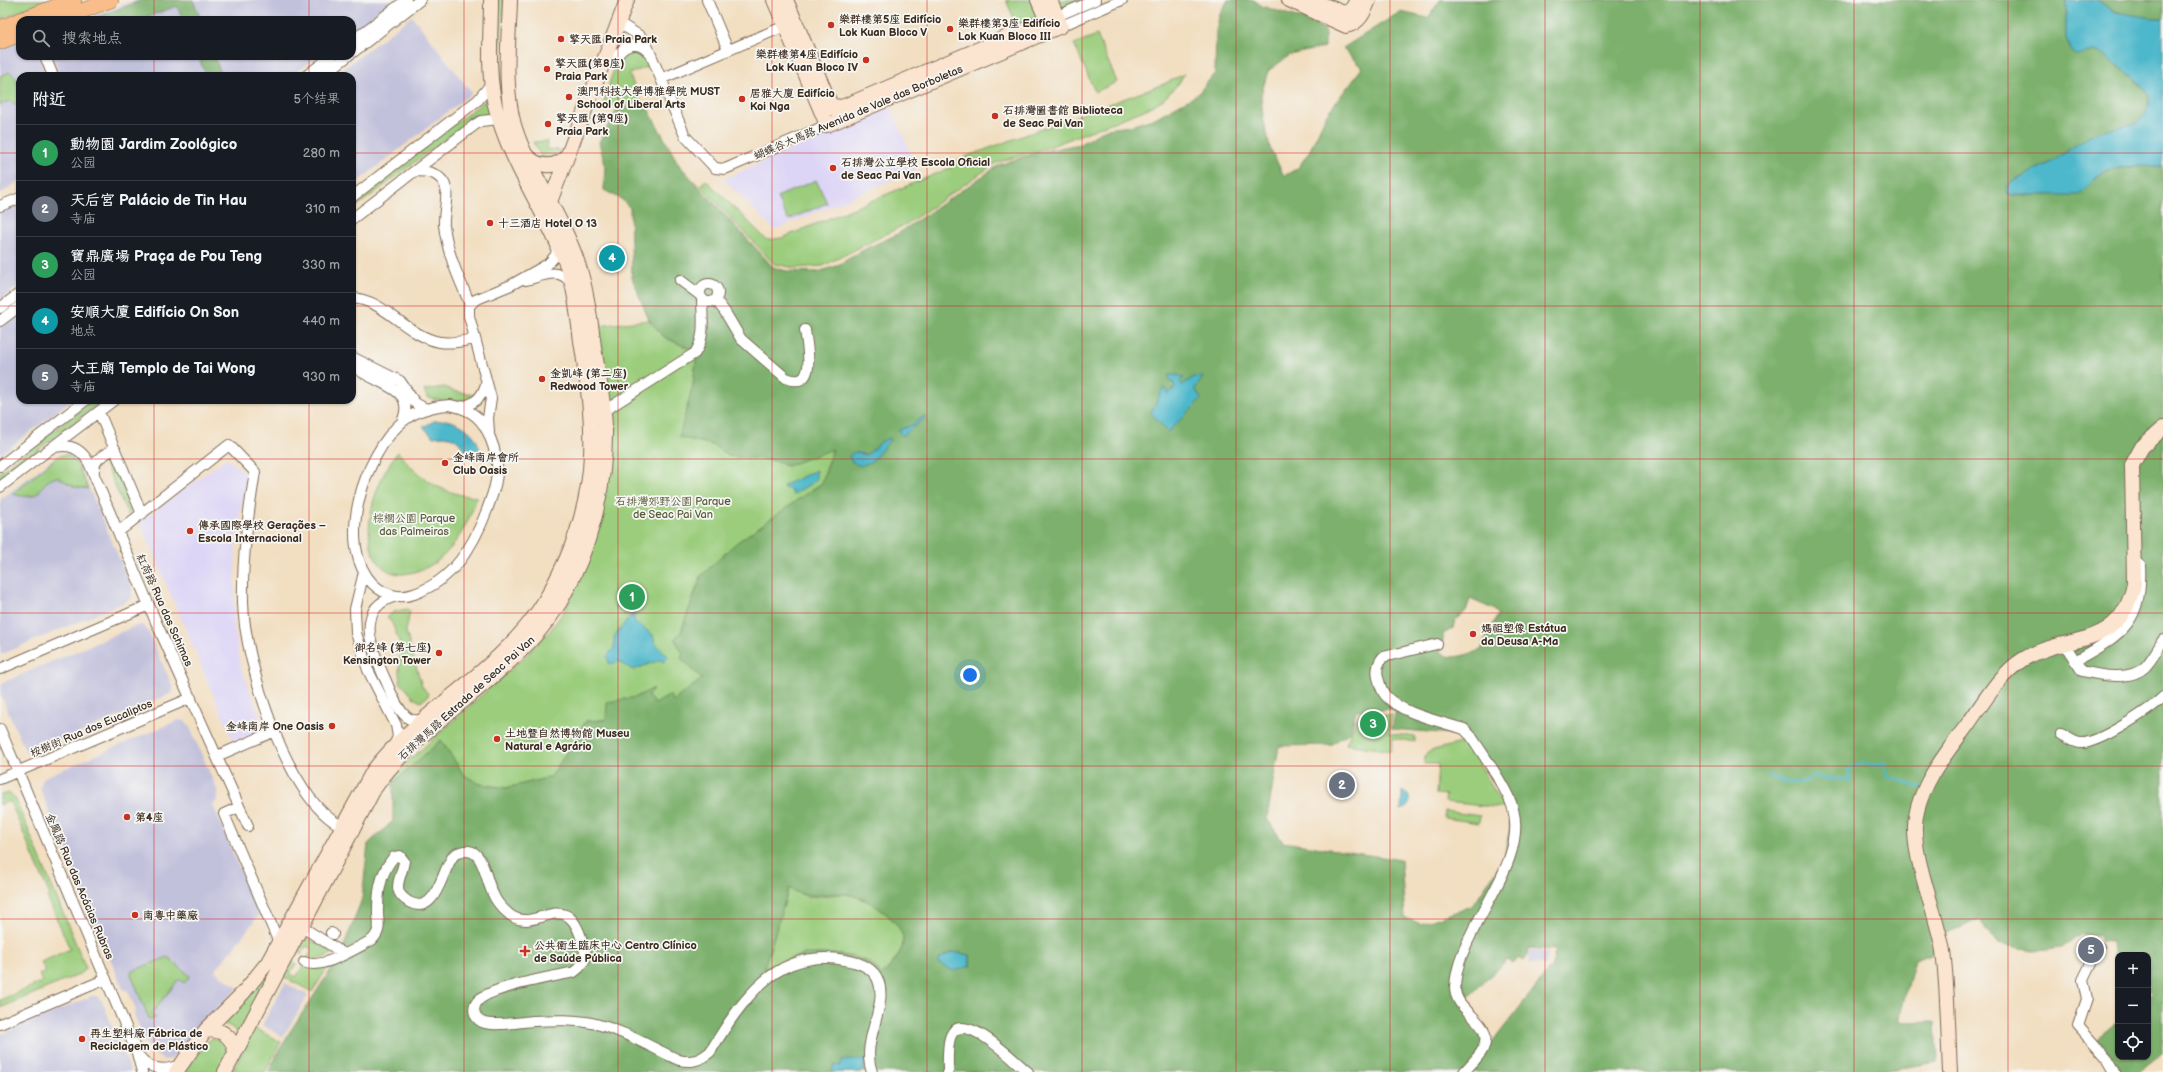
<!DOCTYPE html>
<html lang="zh">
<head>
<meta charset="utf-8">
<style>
	body { margin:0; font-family:"Balsamiq Sans","LXGW WenKai TC",sans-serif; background:#242831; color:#f1f3f6 }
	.controls { position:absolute; right:12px; bottom:12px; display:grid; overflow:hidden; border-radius:8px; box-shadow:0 1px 3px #0004 }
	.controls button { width:36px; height:36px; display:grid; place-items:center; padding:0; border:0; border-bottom:1px solid #363941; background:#171b24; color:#f1f3f6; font:20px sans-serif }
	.you { position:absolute; left:970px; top:675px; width:14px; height:14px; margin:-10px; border:3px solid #fff; border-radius:50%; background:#1a73e8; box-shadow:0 0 0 6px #1a73e833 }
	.badge { display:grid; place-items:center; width:26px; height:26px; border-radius:50%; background:#db2777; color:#fff; font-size:13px; font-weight:700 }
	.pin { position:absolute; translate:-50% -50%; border:2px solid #fff; box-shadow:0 1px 4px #0006 }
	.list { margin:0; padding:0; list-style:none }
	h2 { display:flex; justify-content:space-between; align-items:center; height:52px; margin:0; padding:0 16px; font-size:17px }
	h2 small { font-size:13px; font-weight:400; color:#9ea1a6 }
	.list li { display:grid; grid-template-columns:26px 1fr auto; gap:12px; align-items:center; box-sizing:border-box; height:56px; padding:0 16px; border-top:1px solid #363941 }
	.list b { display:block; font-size:15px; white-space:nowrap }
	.list p { margin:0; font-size:13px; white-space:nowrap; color:#9ea1a6 }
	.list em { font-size:13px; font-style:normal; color:#9ea1a6 }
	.icon { flex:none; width:22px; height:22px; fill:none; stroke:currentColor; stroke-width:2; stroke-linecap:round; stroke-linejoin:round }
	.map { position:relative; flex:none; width:2163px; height:1072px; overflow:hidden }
	.search { position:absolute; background:#171b24; box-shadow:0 1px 3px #0004; left:16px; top:16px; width:340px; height:44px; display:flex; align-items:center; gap:10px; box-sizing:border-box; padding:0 14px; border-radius:12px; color:#9ea1a6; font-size:15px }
	.panel { position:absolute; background:#171b24; box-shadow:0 1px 3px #0004; left:16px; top:72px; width:340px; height:332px; border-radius:12px }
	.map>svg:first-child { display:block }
	.built { fill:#ddd5f6 }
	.industrial { fill:#c2c1dc }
	.green { fill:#9bcd7d; stroke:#6b7c4e }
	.forest { fill:#7cb06c; stroke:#5c6d45; fill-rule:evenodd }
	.water { fill:#4eb8cb; stroke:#447174 }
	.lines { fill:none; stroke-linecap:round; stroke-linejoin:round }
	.stream { stroke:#4eb8cb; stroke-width:2.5 }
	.street-casing { stroke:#7b6957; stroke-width:12 }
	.secondary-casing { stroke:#7b6957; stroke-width:16 }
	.primary-casing { stroke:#7b6957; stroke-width:16 }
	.street { stroke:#fff; stroke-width:10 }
	.secondary { stroke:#fce5d0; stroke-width:14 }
	.primary { stroke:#f8bd89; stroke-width:15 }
	.grid { fill:none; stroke:#d62828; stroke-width:1; stroke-opacity:0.55 }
	.poi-dot { fill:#c8321e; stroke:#f6f6f2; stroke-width:1.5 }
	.labels { text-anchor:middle; stroke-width:3.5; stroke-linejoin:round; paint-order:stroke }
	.poi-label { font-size:11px; font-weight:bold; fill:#3b2a1e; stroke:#f6f6f2; text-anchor:start }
	.street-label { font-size:11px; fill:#3b2a1e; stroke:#f6f6f2 }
	.park-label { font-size:11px; fill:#585b3a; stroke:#f6f6f2 }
</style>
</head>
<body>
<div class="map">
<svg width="2163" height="1072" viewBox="0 0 2163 1072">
	<rect width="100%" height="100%" fill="#f6f6f2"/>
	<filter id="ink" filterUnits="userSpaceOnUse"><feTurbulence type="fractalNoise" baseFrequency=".025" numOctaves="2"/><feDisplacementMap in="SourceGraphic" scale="8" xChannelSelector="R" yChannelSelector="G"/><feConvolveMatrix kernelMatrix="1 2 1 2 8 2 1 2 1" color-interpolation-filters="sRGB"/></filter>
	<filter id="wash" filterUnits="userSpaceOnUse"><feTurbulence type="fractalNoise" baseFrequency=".012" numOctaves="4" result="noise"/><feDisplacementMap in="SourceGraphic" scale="16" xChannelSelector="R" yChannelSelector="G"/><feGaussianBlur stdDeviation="0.9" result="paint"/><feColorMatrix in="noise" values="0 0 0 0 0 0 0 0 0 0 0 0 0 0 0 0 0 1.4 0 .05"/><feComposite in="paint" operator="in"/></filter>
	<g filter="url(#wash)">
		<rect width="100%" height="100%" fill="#f2dec0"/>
		<!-- built -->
		<path class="built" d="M891 107 917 169 775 230 723 179Z
			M227 458 247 475 236 539 234 623 240 665 265 730 234 743 140 522Z"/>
		<!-- industrial -->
		<path class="industrial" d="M136 0H393L352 31V20H83Z
			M412 16 472 93 352 186V76H334Z
			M20 40V56H39L46 76H20V180L0 194V48Z
			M53 56H318L291 76H60Z
			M20 203V285L0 300V210Z
			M20 313V400H72L0 455V328Z
			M66 453H70L79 465 132 588V597L127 601 0 655V500L54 458Z
			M142 625 148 631 173 688 172 693 33 753 26 752 0 694 2 683 135 626Z
			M179 720 185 721 189 725 218 792V799L213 805 259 915 215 971 238 988 210 1015 179 1053 171 1059 163 1060 150 1050 134 1015 136 1009 128 991 123 989 42 794 40 787 43 779 47 776Z
			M1530 950 1548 952 1546 965 1529 963Z
			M285 983 308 995 283 1037 262 1025Z
			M92 996H96L102 1001 131 1072H0V1035Z"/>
		<!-- green -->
		<path class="green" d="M0 0H51L0 19Z
			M496 0H504L500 52 501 95 499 97 496 73Z
			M1006 0H1033L1040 16 1017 26Z
			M1055 0H1082L1059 10Z
			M1097 35 1117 82 1095 92 1074 44Z
			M636 49 647 57 651 65 629 74 642 104 603 106C609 88 613 52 636 49Z
			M10 72C20 79 21 94 17 105L9 101 0 105V76Z
			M1184 74 1179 83 1164 99 1144 110 1049 147 996 163 908 223 823 266 795 268 774 264 700 185 706 180 767 240 782 238 952 167 958 160 965 157 1164 84Z
			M487 99 492 114 470 120 352 210V202Z
			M547 141V149L560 150 556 155 547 159 541 156 533 142Z
			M816 180 827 203 788 220 777 197Z
			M649 320 666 338 697 352 693 385 680 437 713 445 729 456 772 460 787 466 833 448 822 483 797 500 701 576 681 632 675 639 683 654 681 658 702 679 733 722 643 717 586 721 551 777 506 788 480 784 464 775 441 740 394 782 393 775 523 658 550 631 566 608 576 586 608 462 612 426 598 326Z
			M445 387 453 391 475 395C466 404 438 402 427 397L424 390Z
			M94 400H103L0 479V472Z
			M398 452C418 478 443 495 477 497 467 529 446 567 410 573 401 575 391 574 384 568 353 543 377 476 398 452Z
			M63 455H68L77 463 88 489 75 487 57 477C32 484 49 503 12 494L57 457Z
			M109 455 111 457 130 507 131 512 128 515 103 459Z
			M407 609 410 611 406 632 422 686 429 695 421 702 415 699 400 682 399 672 401 646 392 623 387 618 393 612Z
			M1359 714 1392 715 1389 733 1415 737V742L1393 738 1391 751 1346 744Z
			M1464 742 1468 743 1504 808 1445 802 1446 795 1436 794 1438 764H1424L1425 755 1430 751Z
			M10 793 15 798 86 968 80 974 0 1008V1000L42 982 39 974 46 972 41 962 70 949 47 897 50 896 10 801 0 805V795Z
			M1445 811 1480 816 1479 823 1444 818Z
			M789 888C795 891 802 895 808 896 820 898 833 893 845 894 864 895 908 922 903 944 900 956 888 968 881 977 879 974 876 968 873 965 867 960 856 958 850 956 816 951 794 955 763 970Z
			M305 937 334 953 320 959H307L312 949 306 946 301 955 298 951Z
			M168 957 190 976 184 983 179 979 151 1014 156 1018 149 1019 131 974 132 971Z
			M279 958 238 1036 233 1028 221 1022Z
			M290 961 296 964 290 973 296 977 303 966 330 964 312 992 282 976Z
			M254 1028 281 1042 265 1072H232Z
			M211 1039C235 1040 228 1057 221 1072H184L205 1044Z"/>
		<!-- forest -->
		<path class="forest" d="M143 0H193L201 20H183L177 6 139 20H89Z
			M1228 0H1254L1262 6 1306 20 1325 29V47L1290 55 1268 71 1261 95 1263 118 1270 148 1284 176 1298 168 1309 152 1326 115 1362 68 1343 48 1400 12 1428 18 1440 0H2066V39L2071 51H2095L2104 55 2145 88C2152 100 2148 114 2138 123L2104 130 2090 135 2052 162 2012 182 2008 185 2006 193 2014 196 2082 193C2100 164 2133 167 2163 166V1053L2139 1072H2120L2093 1042 2118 1022V1057H2148V997L2152 993 2148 989V955H2118V965L2114 962 2112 942 2100 941V936L2081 934 2063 948 2038 951 1999 944 1979 920 1931 939 1934 953 1915 960 1898 1022 1935 1021 1937 1062 1876 1072H268L289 1033 340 956 362 899 368 844 393 821V775L394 782 441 740 464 775 480 784 506 788 551 777 586 721 606 720 607 702 636 697 654 688 648 696 655 704 670 695 673 701 702 679 681 658 683 654 675 639 681 632 701 576 736 543 822 483 833 449 787 466 772 460 729 456 713 445 679 437 693 385 697 352 664 337 649 320 632 278 630 208 621 199 604 190 605 165 599 142 618 108 647 107 679 165 773 267 787 271 818 272 836 266 869 247 896 235 999 165 1039 152 1080 144 1106 129 1130 126 1153 119 1197 95 1215 73 1216 31 1220 14ZM1194 377 1195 389 1151 413 1167 392 1168 394 1175 388 1174 383 1183 378 1180 381 1182 386ZM889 438 891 439 871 462 862 454C873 455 879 442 889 438ZM1470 599 1493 609 1498 614 1481 650C1467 654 1442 666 1437 644L1443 641V634L1454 628 1456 619 1466 611ZM1396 709 1392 729 1465 735 1510 809V828L1504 859 1472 906 1421 924 1405 918 1401 860 1283 842 1267 819 1279 746 1331 745 1350 732 1356 711ZM789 888C807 901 825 892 845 894 864 895 907 922 903 944 901 956 888 968 881 977L878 970 865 961 834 954H804L764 969ZM1529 948 1556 950 1552 966 1491 1044 1485 1043 1486 1035 1460 1005 1507 960 1513 964 1519 958 1523 960 1528 956ZM953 952 970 955V966L953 970 939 959Z
			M2097 0H2163V18C2139 19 2116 15 2097 0Z
			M198 56H214L222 76H206Z"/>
		<!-- water -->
		<path class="water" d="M2066 0H2097L2115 12 2153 18H2163V166C2142 167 2115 163 2096 177 2090 182 2086 191 2079 195H2009L2006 189 2012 182 2052 162 2090 135 2104 130 2138 123 2146 113 2149 103V96L2141 84 2104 55 2095 51 2076 55 2072 53 2066 39Z
			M1169 375H1178L1184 378 1180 381 1182 385 1194 377H1203L1195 389 1201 399 1168 432 1151 413 1163 388 1167 389 1168 394 1175 388 1174 383 1170 382Z
			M924 416 925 418 902 436 898 430 912 425Z
			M446 420C465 424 480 436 480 456L465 452C458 436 448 435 433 437L423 427 434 421Z
			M889 438 891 439 871 462 860 466 851 461 849 456C855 449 860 454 867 455L881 442Z
			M816 470V480L793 495 791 490 784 488 783 486Z
			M625 599 629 606 634 609V621L653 635 655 643 669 657 664 662 660 660 633 670 618 661 613 664 609 663 607 656 614 648V637L627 620 630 619 631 611H624L623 603Z
			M1402 791 1409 796 1410 801 1407 808 1401 810Z
			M953 952 970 955V966L954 971 939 964V959Z
			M842 1060H866L862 1072H832L834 1065 840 1066Z"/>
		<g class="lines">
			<!-- stream -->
			<path class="stream" d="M1768 775C1782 784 1799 786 1814 777 1828 781 1836 777 1850 781L1848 770 1861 763 1873 766 1885 763 1888 777 1921 787"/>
		</g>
	</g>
	<g filter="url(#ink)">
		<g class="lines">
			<!-- street casing -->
			<g class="street-casing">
				<path id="street" d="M707 0 728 50
					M1057 16 1095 0
					M619 23 640 36 646 43 685 136 715 168 725 169 827 125
					M1061 26 1122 0
					M352 41 406 0
					M352 53 420 0
					M45 56 53 76
					M616 58C623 44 639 40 649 53
					M306 76 332 56
					M322 76 348 56
					M661 79 785 26
					M415 171C427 171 437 172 444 183 450 193 443 212 444 225 447 253 459 279 470 304
					M352 197 478 100 491 84
					M0 206 20 198
					M352 219 476 124 481 121 499 119 502 114
					M526 280C542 276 561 266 571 284
					M680 280 700 295
					M700 293a9 9 0 1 1 18 0a9 9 0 1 1-18 0Z
					M352 298C386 300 406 336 440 342 452 344 463 341 474 339
					M716 300 725 312 741 339 786 378C818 391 807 346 805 330
					M0 308 20 293
					M0 321 20 306
					M352 357 400 381 415 403 426 409
					M352 366C360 371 368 376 377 380 396 390 413 396 402 422
					M450 405C471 409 484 419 491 440 495 450 498 461 497 472 497 485 491 498 487 510 473 547 453 580 414 594 400 599 384 595 373 584 334 544 365 454 402 422 415 411 433 406 450 405Z
					M459 407C474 405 482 398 486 384
					M604 411 695 353C706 337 702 317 702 298
					M99 412 142 514
					M489 432 488 418 491 398 469 316V306L475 300 511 285 548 264 556 255 557 245
					M51 448C68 443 80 447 89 463L156 622 248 826
					M0 466 86 400
					M94 475C92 459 103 455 115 449
					M0 487 114 400
					M118 532 229 445 255 472C248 515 242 558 243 602 244 660 287 801 342 826
					M364 572 355 609 356 633 368 670 396 725 398 737 394 745
					M397 596C352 607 373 653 386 681 391 692 397 710 408 718 414 722 419 720 426 718
					M1437 644 1383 657C1377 664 1376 673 1379 681 1380 685 1382 691 1385 695 1401 714 1440 721 1464 729L1471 736C1482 753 1509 791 1513 809 1524 849 1493 891 1476 925 1466 944 1456 965 1455 987 1454 1013 1496 1021 1483 1049 1479 1057 1470 1065 1464 1072
					M2065 645 2082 671C2099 675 2131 682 2146 666 2152 659 2158 649 2163 640
					M2075 661C2122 634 2143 624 2140 564
					M0 669 149 605
					M0 729 137 1053 142 1072
					M2061 734C2067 737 2073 742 2080 743 2097 745 2151 709 2163 697
					M217 756 275 731
					M0 779 191 698
					M239 807 224 814 280 945
					M302 927 343 953
					M331 933 333 934
					M2099 947 2083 980 2087 999 2078 1026 2108 1060 2115 1072
					M304 962C321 971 356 948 372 940 383 929 377 921 378 908 378 890 382 870 394 857L400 856 404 861C402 878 389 890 409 902 437 917 441 870 454 855 484 838 484 878 493 894 496 902 504 910 510 915 539 936 569 879 585 952 587 961 581 967 574 972 555 977 487 987 477 1002 472 1008 474 1018 482 1022 493 1027 520 1022 533 1021 553 1020 576 1019 596 1024 625 1031 652 1048 679 1060 692 1063 700 1060 710 1052 742 1000 776 947 845 960 857 962 873 967 878 980 889 1007 860 1040 872 1072
					M0 1024 106 979
					M138 1055C149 1070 165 1072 181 1064
					M948 1072C948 1061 947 1048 950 1038 960 1005 1016 1063 1028 1072"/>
			</g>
			<!-- secondary casing -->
			<g class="secondary-casing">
				<path id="secondary" d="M774 0 827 125 1061 26 1050 0
					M786 0 832 108
					M1038 0 1050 28
					M1289 0 1346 26C1360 23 1364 12 1369 0
					M1314 1 1344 13 1351 10 1357 0
					M828 101 833 106 842 107 1057 16
					M525 154C537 168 557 170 568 154
					M548 207 627 0
					M205 1031C222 1028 232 1036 235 1052
					M176 1072 205 1031 244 992 268 962 373 771C420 710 495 674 539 610 550 594 558 577 566 560 600 482 594 423 581 341 577 313 575 282 563 256 541 205 509 160 495 105 487 71 491 34 491 0
					M225 1072 374 789C424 716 513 679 560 602 591 549 606 488 605 427 604 400 598 373 594 347 590 316 586 284 575 255 559 210 528 171 514 125 503 85 509 41 510 0
					M1950 1072C1948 1032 1948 991 1943 951 1937 913 1909 852 1916 816 1918 804 1923 792 1928 782 1939 761 1954 743 1968 724 1984 702 1999 675 2022 660 2067 632 2120 652 2134 584L2132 465 2142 447 2163 428"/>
			</g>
			<!-- primary casing -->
			<g class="primary-casing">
				<path id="primary" d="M20 20 74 0
					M58 20 111 0
					M0 28 20 20
					M0 42 20 34"/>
			</g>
			<!-- street -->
			<use href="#street" class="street"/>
			<!-- secondary -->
			<use href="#secondary" class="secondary"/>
			<!-- primary -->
			<use href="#primary" class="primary"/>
		</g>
	</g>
	<!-- grid -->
	<path class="grid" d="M154 0V20M309 0V20M464 0V1072M618 0V1072M772 0V1072M927 0V1072M1082 0V1072M1236 0V1072M1390 0V1072M1545 0V1072M1700 0V1072M1854 0V1072M2008 0V1072M154 56V76M309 56V76M0 153H20M352 153H2163M0 306H20M352 306H2163M154 400V1072M309 400V1072M0 459H2163M0 613H2163M0 766H2163M0 919H2163"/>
	<!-- markers -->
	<g class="poi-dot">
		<circle cx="831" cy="25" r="4"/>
		<circle cx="950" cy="29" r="4"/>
		<circle cx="561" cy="39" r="4"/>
		<circle cx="866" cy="60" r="4"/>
		<circle cx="547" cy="69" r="4"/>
		<circle cx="569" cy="97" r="4"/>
		<circle cx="742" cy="99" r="4"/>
		<circle cx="995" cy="116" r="4"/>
		<circle cx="548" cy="124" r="4"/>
		<circle cx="833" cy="168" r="4"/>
		<circle cx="490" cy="223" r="4"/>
		<circle cx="542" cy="379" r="4"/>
		<circle cx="445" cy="463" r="4"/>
		<circle cx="190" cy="531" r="4"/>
		<circle cx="1473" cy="634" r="4"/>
		<circle cx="439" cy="653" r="4"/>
		<circle cx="332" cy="726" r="4"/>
		<circle cx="497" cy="739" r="4"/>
		<circle cx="127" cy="817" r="4"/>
		<circle cx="135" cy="915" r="4"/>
		<path d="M523 945h4v4h4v4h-4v4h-4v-4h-4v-4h4z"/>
		<circle cx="82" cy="1039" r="4"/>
	</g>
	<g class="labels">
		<!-- poi labels -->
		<g class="poi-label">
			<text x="839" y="23">樂群樓第5座 Edifício<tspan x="839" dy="13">Lok Kuan Bloco V</tspan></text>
			<text x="958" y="27">樂群樓第3座 Edifício<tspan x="958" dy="13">Lok Kuan Bloco III</tspan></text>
			<text x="569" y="43">擎天匯 Praia Park</text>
			<text x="858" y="58" text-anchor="end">樂群樓第4座 Edifício<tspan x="858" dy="13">Lok Kuan Bloco IV</tspan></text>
			<text x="555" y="67">擎天匯(第8座)<tspan x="555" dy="13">Praia Park</tspan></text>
			<text x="577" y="95">澳門科技大學博雅學院 MUST<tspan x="577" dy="13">School of Liberal Arts</tspan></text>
			<text x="750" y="97">居雅大廈 Edifício<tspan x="750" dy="13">Koi Nga</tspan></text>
			<text x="1003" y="114">石排灣圖書館 Biblioteca<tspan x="1003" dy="13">de Seac Pai Van</tspan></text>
			<text x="556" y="122">擎天匯 (第9座)<tspan x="556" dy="13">Praia Park</tspan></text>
			<text x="841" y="166">石排灣公立學校 Escola Oficial<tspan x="841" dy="13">de Seac Pai Van</tspan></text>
			<text x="498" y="227">十三酒店 Hotel O 13</text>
			<text x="550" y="377">金凱峰 (第二座)<tspan x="550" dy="13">Redwood Tower</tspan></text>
			<text x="453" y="461">金峰南岸會所<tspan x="453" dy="13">Club Oasis</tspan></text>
			<text x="198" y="529">傳承國際學校 Gerações –<tspan x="198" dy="13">Escola Internacional</tspan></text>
			<text x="1481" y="632">媽祖塑像 Estátua<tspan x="1481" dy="13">da Deusa A-Ma</tspan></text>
			<text x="431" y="651" text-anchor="end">御名峰 (第七座)<tspan x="431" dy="13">Kensington Tower</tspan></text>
			<text x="324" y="730" text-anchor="end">金峰南岸 One Oasis</text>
			<text x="505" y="737">土地暨自然博物館 Museu<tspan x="505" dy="13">Natural e Agrário</tspan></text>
			<text x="135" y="821">第4座</text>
			<text x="143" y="919">南粵中藥廠</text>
			<text x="534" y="949">公共衛生臨床中心 Centro Clínico<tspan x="534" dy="13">de Saúde Pública</tspan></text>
			<text x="90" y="1037">再生塑料廠 Fábrica de<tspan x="90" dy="13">Reciclagem de Plástico</tspan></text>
		</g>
		<!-- street labels -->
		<g class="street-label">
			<text transform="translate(858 112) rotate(-23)" y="4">蝴蝶谷大馬路 Avenida de Vale das Borboletas</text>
			<text transform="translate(165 610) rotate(66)" y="4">紅荷路 Rua das Schimas</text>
			<text transform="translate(466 698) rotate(-42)" y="4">石排灣馬路 Estrada de Seac Pai Van</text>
			<text transform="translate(91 728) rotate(-23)" y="4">桉樹街 Rua dos Eucaliptos</text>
			<text transform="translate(80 886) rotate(67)" y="4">金鳳路 Rua das Acácias Rubras</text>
		</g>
		<!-- park labels -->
		<g class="park-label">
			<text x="673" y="505">石排灣郊野公園 Parque<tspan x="673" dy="13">de Seac Pai Van</tspan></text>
			<text x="414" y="522">棕櫚公園 Parque<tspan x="414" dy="13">das Palmeiras</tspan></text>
		</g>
	</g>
</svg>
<div class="controls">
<button>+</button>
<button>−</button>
<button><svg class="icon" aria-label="locate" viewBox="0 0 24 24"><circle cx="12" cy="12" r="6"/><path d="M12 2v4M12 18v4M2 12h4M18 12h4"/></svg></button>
</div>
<div class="you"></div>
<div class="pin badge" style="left:632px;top:597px;background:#2e9e5b">1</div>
<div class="pin badge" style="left:1342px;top:785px;background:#6b7280">2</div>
<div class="pin badge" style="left:1373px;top:724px;background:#2e9e5b">3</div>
<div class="pin badge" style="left:612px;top:258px;background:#0f9aa8">4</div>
<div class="pin badge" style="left:2091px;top:950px;background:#6b7280">5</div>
<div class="search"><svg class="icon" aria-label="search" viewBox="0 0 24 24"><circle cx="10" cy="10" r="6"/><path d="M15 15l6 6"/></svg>搜索地点</div>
<section class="panel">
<h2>附近<small>5个结果</small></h2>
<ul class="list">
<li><span class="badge" style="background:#2e9e5b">1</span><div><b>動物園 Jardim Zoológico</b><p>公园</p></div><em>280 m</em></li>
<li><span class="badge" style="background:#6b7280">2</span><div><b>天后宮 Palácio de Tin Hau</b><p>寺庙</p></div><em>310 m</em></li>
<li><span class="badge" style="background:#2e9e5b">3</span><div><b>寶鼎廣場 Praça de Pou Teng</b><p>公园</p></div><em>330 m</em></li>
<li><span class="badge" style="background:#0f9aa8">4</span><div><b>安順大廈 Edifício On Son</b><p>地点</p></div><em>440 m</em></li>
<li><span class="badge" style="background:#6b7280">5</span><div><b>大王廟 Templo de Tai Wong</b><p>寺庙</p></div><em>930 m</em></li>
</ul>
</section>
</div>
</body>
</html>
